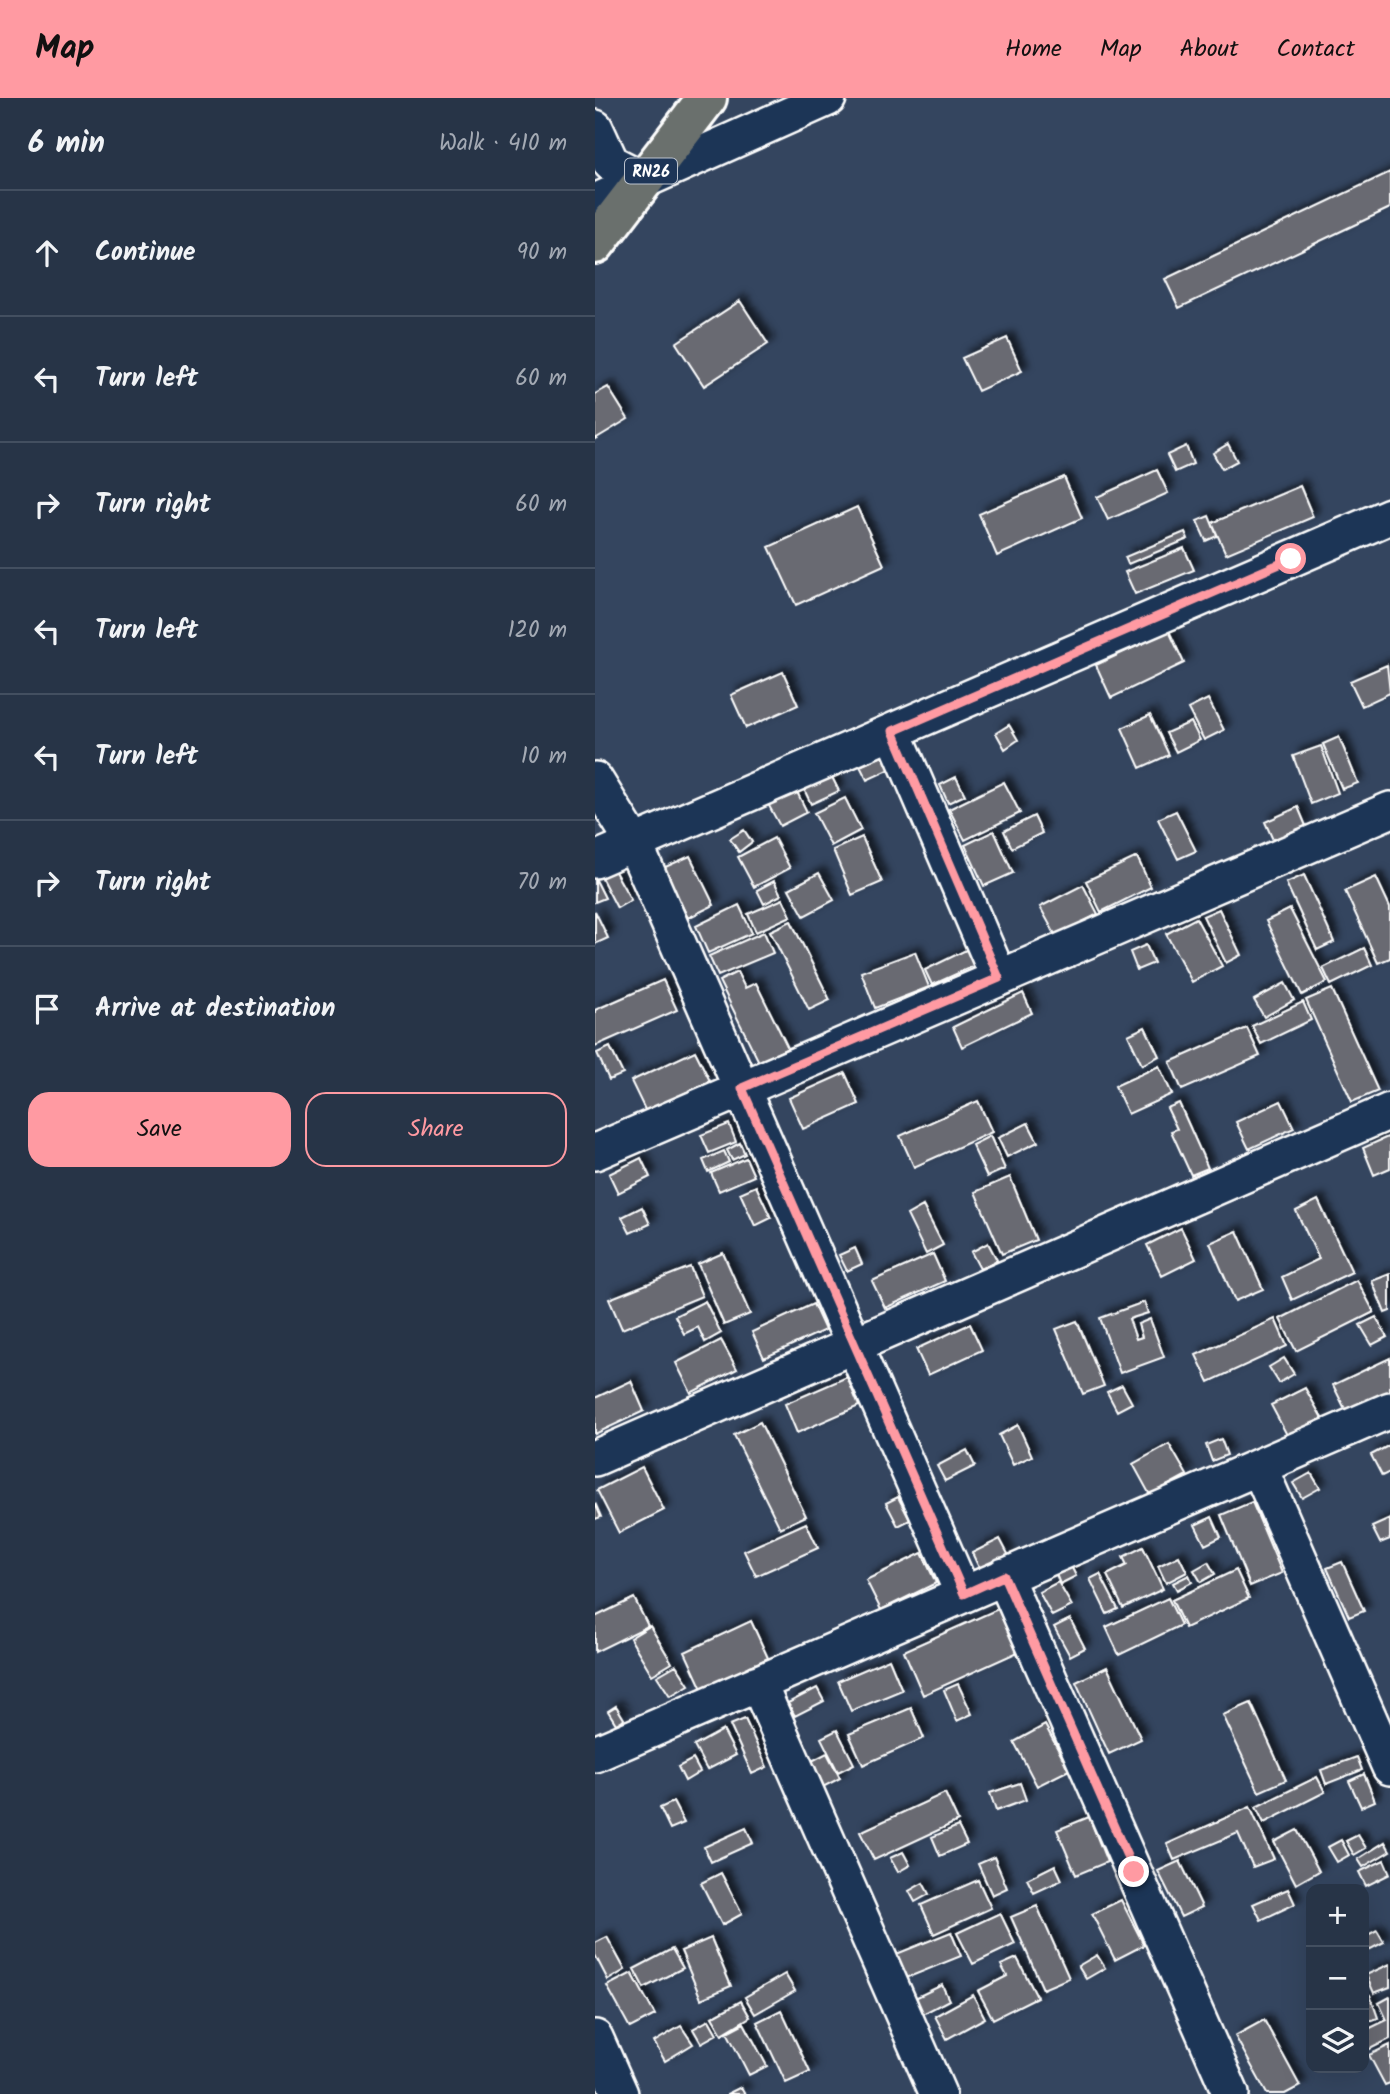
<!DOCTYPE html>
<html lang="en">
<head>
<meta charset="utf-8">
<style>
	body { margin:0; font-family:Kalam,sans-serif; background:#333f52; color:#f1f3f6 }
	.controls { position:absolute; right:21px; bottom:21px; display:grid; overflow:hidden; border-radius:14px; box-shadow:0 7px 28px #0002 }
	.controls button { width:63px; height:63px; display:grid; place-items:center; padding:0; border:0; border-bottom:2px solid #434f60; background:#273447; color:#f1f3f6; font:35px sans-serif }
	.stop { position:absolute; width:21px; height:21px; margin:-16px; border:5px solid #ff9aa2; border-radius:50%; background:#fff }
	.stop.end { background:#ff9aa2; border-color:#fff; box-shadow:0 2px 7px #0008 }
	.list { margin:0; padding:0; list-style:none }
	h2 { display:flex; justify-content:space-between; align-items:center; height:91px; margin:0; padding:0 28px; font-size:30px }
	h2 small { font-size:23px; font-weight:400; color:#a4aab4 }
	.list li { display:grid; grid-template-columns:46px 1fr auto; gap:21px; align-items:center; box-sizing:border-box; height:126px; padding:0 28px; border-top:2px solid #434f60 }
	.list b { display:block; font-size:26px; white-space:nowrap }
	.list em { font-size:23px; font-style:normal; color:#a4aab4 }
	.actions { display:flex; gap:14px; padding:21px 28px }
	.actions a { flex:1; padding:16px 0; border:2px solid #ff9aa2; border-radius:21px; text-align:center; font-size:24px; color:#ff9aa2 }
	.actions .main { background:#ff9aa2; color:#111 }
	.icon { flex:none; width:38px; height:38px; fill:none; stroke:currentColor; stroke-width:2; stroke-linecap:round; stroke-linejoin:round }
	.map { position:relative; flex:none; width:795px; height:1996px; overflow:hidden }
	header { display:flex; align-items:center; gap:42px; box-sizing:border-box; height:98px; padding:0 35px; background:#ff9aa2; color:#111 }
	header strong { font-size:33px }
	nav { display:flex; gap:38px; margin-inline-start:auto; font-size:24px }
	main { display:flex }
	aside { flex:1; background:#273447 }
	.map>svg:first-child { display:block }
	.building { fill:#696a72; stroke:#fff; stroke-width:2; filter:url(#shadow) }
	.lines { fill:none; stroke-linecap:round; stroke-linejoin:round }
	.minor-casing { stroke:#fff; stroke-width:40 }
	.primary-casing { stroke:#fff; stroke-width:44 }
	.minor { stroke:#1d3557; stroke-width:35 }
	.primary { stroke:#6b706d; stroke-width:38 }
	.route { stroke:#ff9aa2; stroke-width:9 }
	.labels { text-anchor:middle; stroke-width:5; stroke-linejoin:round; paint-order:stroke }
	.shield { fill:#1d3557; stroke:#bbc2cd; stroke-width:2 }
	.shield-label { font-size:16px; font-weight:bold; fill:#fff }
</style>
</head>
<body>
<header>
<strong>Map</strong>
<nav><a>Home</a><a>Map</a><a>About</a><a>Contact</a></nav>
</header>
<main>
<aside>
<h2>6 min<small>Walk · 410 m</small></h2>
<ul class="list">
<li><svg class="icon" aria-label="ahead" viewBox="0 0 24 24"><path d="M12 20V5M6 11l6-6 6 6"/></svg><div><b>Continue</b></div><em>90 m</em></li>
<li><svg class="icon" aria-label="left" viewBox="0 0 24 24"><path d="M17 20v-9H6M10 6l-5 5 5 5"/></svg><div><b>Turn left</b></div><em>60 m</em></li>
<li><svg class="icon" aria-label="right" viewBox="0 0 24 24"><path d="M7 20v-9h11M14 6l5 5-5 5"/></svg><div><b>Turn right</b></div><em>60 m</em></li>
<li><svg class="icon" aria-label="left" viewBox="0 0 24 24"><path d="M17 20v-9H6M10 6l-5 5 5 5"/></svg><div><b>Turn left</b></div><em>120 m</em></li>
<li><svg class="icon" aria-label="left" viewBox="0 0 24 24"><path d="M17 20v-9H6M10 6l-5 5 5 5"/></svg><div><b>Turn left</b></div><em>10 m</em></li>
<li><svg class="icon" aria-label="right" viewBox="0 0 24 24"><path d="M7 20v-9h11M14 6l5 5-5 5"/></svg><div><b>Turn right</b></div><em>70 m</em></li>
<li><svg class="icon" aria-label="arrive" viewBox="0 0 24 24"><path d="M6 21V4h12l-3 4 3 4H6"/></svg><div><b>Arrive at destination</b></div></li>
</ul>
<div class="actions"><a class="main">Save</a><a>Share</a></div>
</aside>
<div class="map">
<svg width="795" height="1996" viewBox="0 0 795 1996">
	<defs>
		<filter id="shadow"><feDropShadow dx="6" dy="-6" stdDeviation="3.5" flood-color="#0009"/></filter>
	</defs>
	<rect width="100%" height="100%" fill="#34455f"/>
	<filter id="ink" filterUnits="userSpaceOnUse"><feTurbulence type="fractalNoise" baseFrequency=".0143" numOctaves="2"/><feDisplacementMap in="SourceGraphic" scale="14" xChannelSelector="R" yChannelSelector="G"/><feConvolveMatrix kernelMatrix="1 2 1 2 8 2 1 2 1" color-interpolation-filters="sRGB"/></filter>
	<g filter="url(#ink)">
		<!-- building -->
		<path class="building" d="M795 74V110L584 210 570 181Z
			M145 203 173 246 109 288 81 245Z
			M412 240 427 273 383 293 367 260Z
			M13 289 33 321 0 341V296Z
			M633 346 642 363 627 371 618 355Z
			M591 348 598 366 580 374 572 357Z
			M562 372 573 395 513 422 502 399Z
			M469 379 487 420 402 458 384 416Z
			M705 388 718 419 631 456 617 425Z
			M262 409 289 467 201 507 174 449Z
			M614 418 622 438 611 443 602 423Z
			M590 434 593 441 533 466 530 459Z
			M589 450 599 472 540 496 530 474Z
			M574 533 589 565 516 600 501 567Z
			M792 567 795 595 767 608 755 583Z
			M188 574 203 607 151 630 136 597Z
			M613 601 629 632 609 642 593 611Z
			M555 617 574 657 545 670 527 630Z
			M596 624 605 642 581 654 571 635Z
			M414 627 423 642 410 651 401 635Z
			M744 639 763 685 747 691 728 646Z
			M726 648 743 695 716 706 698 658Z
			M294 655 300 669 272 682 265 668Z
			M236 677 244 693 216 706 208 689Z
			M361 679 370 697 353 705 345 687Z
			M409 684 425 715 370 742 354 711Z
			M201 692 212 714 185 728 173 706Z
			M250 700 266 732 236 748 219 715Z
			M703 709 711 728 678 742 670 724Z
			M581 713 601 753 583 761 563 721Z
			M439 718 447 735 417 750 409 733Z
			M149 732 157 744 144 754 135 741Z
			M399 733 418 775 389 788 370 747Z
			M267 739 287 784 257 797 238 752Z
			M179 740 195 770 159 789 143 759Z
			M95 758 119 807 93 820 68 770Z
			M542 759 556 789 506 814 491 783Z
			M19 772 36 802 22 810 6 779Z
			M224 775 239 802 209 818 194 791Z
			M709 777 739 844 722 852 691 785Z
			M781 779 795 809V860L783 865 750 793Z
			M0 780 10 800 0 804Z
			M179 783 186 797 169 806 162 792Z
			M488 787 503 816 461 838 445 809Z
			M188 801 196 818 161 834 153 816Z
			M144 807 157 835 113 855 101 828Z
			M624 811 646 857 631 865 608 818Z
			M695 811 732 884 707 897 671 823Z
			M0 813 13 840 0 846Z
			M601 820 627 868 597 884 571 836Z
			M196 823 235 902 214 912 175 833Z
			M169 834 178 855 123 878 114 858Z
			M551 847 559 865 542 872 535 854Z
			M769 850 777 867 736 887 728 870Z
			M373 851 381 867 337 887 330 872Z
			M320 854 334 889 280 910 266 874Z
			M142 874 150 890 161 885 193 950 164 964 124 883Z
			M68 882 82 912 0 948V912Z
			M690 885 699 902 669 919 659 902Z
			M737 891 783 993 757 1004 711 902Z
			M428 895 437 915 367 949 358 929Z
			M708 904 716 922 666 946 657 928Z
			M550 929 564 958 547 967 533 937Z
			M652 930 665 958 587 992 575 964Z
			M15 949 28 976 14 982 2 955Z
			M100 953 115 983 51 1014 36 983Z
			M564 968 577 996 533 1016 520 988Z
			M250 975 264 1006 208 1031 194 1000Z
			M383 1003 397 1034 319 1069 305 1038Z
			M686 1003 699 1030 654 1051 641 1024Z
			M584 1005 613 1070 596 1077 576 1033 582 1031 572 1010Z
			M433 1025 443 1044 412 1059 403 1040Z
			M134 1026 141 1044 114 1055 106 1037Z
			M395 1038 410 1071 392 1079 377 1047Z
			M795 1038V1070L779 1077 768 1050Z
			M145 1045 150 1056 137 1062 132 1052Z
			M129 1053 134 1064 113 1074 108 1062Z
			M46 1060 55 1079 23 1095 14 1076Z
			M151 1060 159 1078 124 1093 116 1075Z
			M415 1079 441 1142 407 1156 380 1094Z
			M161 1088 176 1120 160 1128 145 1095Z
			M723 1102 757 1174 697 1202 687 1179 724 1161 701 1113Z
			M328 1108 348 1147 331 1156 312 1117Z
			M47 1109 55 1126 35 1135 27 1119Z
			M586 1130 601 1161 567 1178 552 1147Z
			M642 1133 668 1191 640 1203 615 1145Z
			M393 1145 402 1162 385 1171 376 1154Z
			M260 1150 267 1166 252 1173 244 1157Z
			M128 1155 155 1216 129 1227 103 1166Z
			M338 1156 350 1183 290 1210 277 1183Z
			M95 1169 107 1198 27 1231 14 1201Z
			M795 1176V1213L790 1215 777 1183Z
			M762 1182 779 1214 701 1253 685 1221Z
			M110 1203 126 1235 110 1244 103 1229 89 1236 80 1218Z
			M549 1204 553 1215 534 1221 541 1241 547 1239 543 1226 555 1221 569 1259 525 1275 505 1220Z
			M218 1206 230 1232 169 1260 157 1234Z
			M781 1219 792 1239 777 1247 765 1227Z
			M680 1221 692 1248 614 1284 601 1257Z
			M482 1223 509 1288 488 1296 461 1231Z
			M375 1226 387 1252 333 1277 321 1251Z
			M126 1242 142 1271 96 1295 81 1265Z
			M689 1260 699 1276 684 1285 674 1269Z
			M795 1260V1295L752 1315 738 1287Z
			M252 1279 264 1308 202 1335 190 1306Z
			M36 1283 49 1313 0 1336V1300Z
			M527 1287 537 1305 522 1313 512 1294Z
			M710 1290 727 1320 693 1339 676 1307Z
			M165 1324 211 1418 185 1430 139 1337Z
			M423 1327 437 1358 418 1367 404 1337Z
			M626 1341 632 1357 617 1363 611 1347Z
			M574 1346 592 1377 555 1397 538 1366Z
			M795 1347V1374L787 1378 776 1357Z
			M372 1352 380 1368 350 1383 342 1368Z
			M47 1369 69 1412 24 1435 2 1392Z
			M716 1375 725 1390 707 1400 698 1385Z
			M303 1399 315 1422 303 1428 291 1405Z
			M657 1404 687 1475 655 1488 626 1417Z
			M0 1405 6 1419 0 1421Z
			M617 1419 626 1439 610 1447 600 1427Z
			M795 1421V1441L785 1445 777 1429Z
			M211 1425 223 1450 161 1478 149 1453Z
			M405 1441 414 1458 385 1472 377 1455Z
			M548 1449 568 1491 528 1510 512 1477 532 1467 528 1459Z
			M327 1455 341 1485 286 1512 271 1482Z
			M584 1458 592 1474 571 1485 563 1468Z
			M474 1464 481 1478 465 1486 459 1471Z
			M613 1464 620 1476 606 1484 599 1472Z
			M747 1464 769 1513 754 1519 732 1470Z
			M641 1472 654 1500 590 1530 577 1502Z
			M505 1476 523 1511 512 1516 495 1481Z
			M594 1477 597 1484 582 1492 578 1485Z
			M463 1484 477 1508 457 1518 444 1494Z
			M39 1500 53 1528 0 1554V1519Z
			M573 1500 586 1527 524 1557 511 1529Z
			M403 1511 423 1554 328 1597 309 1553Z
			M475 1521 490 1550 475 1558 459 1529Z
			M156 1523 173 1560 107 1591 90 1554Z
			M55 1528 77 1565 57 1577 35 1540Z
			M294 1561 307 1592 256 1613 243 1583Z
			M81 1567 94 1587 75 1598 62 1578Z
			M512 1569 546 1641 514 1656 481 1584Z
			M363 1586 377 1616 362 1623 349 1592Z
			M222 1590 229 1603 200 1618 193 1605Z
			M656 1605 691 1682 664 1694 628 1617Z
			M21 1608 29 1621 21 1626 13 1613Z
			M316 1610 329 1640 268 1667 254 1636Z
			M150 1621 172 1669 157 1676 135 1627Z
			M450 1627 474 1672 442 1688 419 1644Z
			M128 1632 141 1657 112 1672 99 1648Z
			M242 1632 259 1666 243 1674 226 1640Z
			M232 1655 245 1680 228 1689 215 1664Z
			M762 1659 767 1672 731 1686 726 1672Z
			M98 1661 105 1674 90 1683 83 1669Z
			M769 1676 780 1703 766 1709 754 1683Z
			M722 1679 730 1694 669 1725 661 1709Z
			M425 1685 431 1702 401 1713 395 1695Z
			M350 1695 363 1723 279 1762 265 1734Z
			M78 1704 89 1725 75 1731 65 1710Z
			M655 1709 679 1761 658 1769 643 1735 579 1762 572 1746Z
			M494 1719 512 1764 481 1777 462 1732Z
			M363 1728 372 1746 345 1758 337 1739Z
			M151 1730 158 1745 116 1764 109 1749Z
			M702 1732 724 1773 701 1786 679 1744Z
			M763 1737 771 1750 759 1757 751 1743Z
			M746 1742 754 1757 742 1764 733 1749Z
			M790 1744 795 1753 768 1769 763 1761Z
			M308 1754 315 1767 303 1774 295 1760Z
			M399 1759 412 1790 397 1797 383 1766Z
			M789 1762 795 1776 771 1788 764 1774Z
			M585 1763 607 1809 586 1819 563 1773Z
			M460 1767 467 1782 439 1795 432 1781Z
			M126 1775 147 1816 127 1827 106 1785Z
			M383 1782 396 1810 339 1836 326 1807Z
			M328 1785 334 1796 320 1804 314 1793Z
			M693 1791 700 1806 666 1822 658 1806Z
			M526 1802 549 1847 520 1862 497 1816Z
			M442 1808 474 1880 448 1891 416 1819Z
			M405 1815 420 1846 378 1866 362 1835Z
			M782 1832 789 1844 770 1854 769 1839Z
			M356 1834 366 1858 309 1881 299 1857Z
			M12 1839 30 1872 13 1882 0 1857V1845Z
			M116 1840 136 1888 106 1901 86 1853Z
			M77 1851 88 1870 49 1890 39 1871Z
			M502 1857 510 1870 491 1881 483 1868Z
			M422 1860 442 1899 398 1921 383 1893 412 1878 406 1867Z
			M795 1866V1889L779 1895 771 1877Z
			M37 1875 60 1917 35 1930 12 1888Z
			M190 1876 200 1893 160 1916 150 1899Z
			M347 1887 354 1902 326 1917 318 1901Z
			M378 1897 390 1920 352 1941 340 1918Z
			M775 1897 783 1920 769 1925V1899Z
			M795 1899V1941L771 1953 769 1933 792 1922 784 1905Z
			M146 1903 155 1919 127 1936 117 1919Z
			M186 1912 215 1974 191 1985 162 1924Z
			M114 1922 122 1936 106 1945 98 1931Z
			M669 1922 705 1988 690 1996H672L640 1938Z
			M149 1925 172 1968 154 1977 132 1934Z
			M86 1928 98 1946 70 1963 59 1944Z
			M795 1947V1985L790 1987 774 1957Z
			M146 1989 150 1996H132Z"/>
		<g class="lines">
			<!-- minor casing -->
			<g class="minor-casing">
				<path id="minor" d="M0 30 16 65 49 82
					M0 104 233 0
					M298 633 404 880
					M0 682 39 745 368 1496
					M0 762 795 418
					M0 1054 795 712
					M0 1360 795 1013
					M664 1369 795 1669
					M409 1478 636 1996
					M163 1585 343 1996
					M0 1656 795 1312
					M0 1940 25 1996"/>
			</g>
			<!-- primary casing -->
			<g class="primary-casing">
				<path id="primary" d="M0 146 112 0"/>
			</g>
			<!-- minor -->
			<use href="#minor" class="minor"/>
			<!-- primary -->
			<use href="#primary" class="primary"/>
		</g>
	</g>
	<g class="lines" filter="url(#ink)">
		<!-- route -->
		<path class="route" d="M539 1774 409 1478 369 1496 147 990 404 880 298 633 696 461"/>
	</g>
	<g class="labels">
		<!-- shield labels -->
		<rect class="shield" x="30" y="60.5" width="52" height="25" rx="5"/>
		<g class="shield-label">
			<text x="56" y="79">RN26</text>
		</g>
	</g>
</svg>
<div class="controls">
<button>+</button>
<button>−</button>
<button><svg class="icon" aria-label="layers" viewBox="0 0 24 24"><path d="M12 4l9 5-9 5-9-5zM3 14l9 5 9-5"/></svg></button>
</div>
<div class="stop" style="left:696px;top:461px"></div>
<div class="stop end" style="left:539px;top:1774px"></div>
</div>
</main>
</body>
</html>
